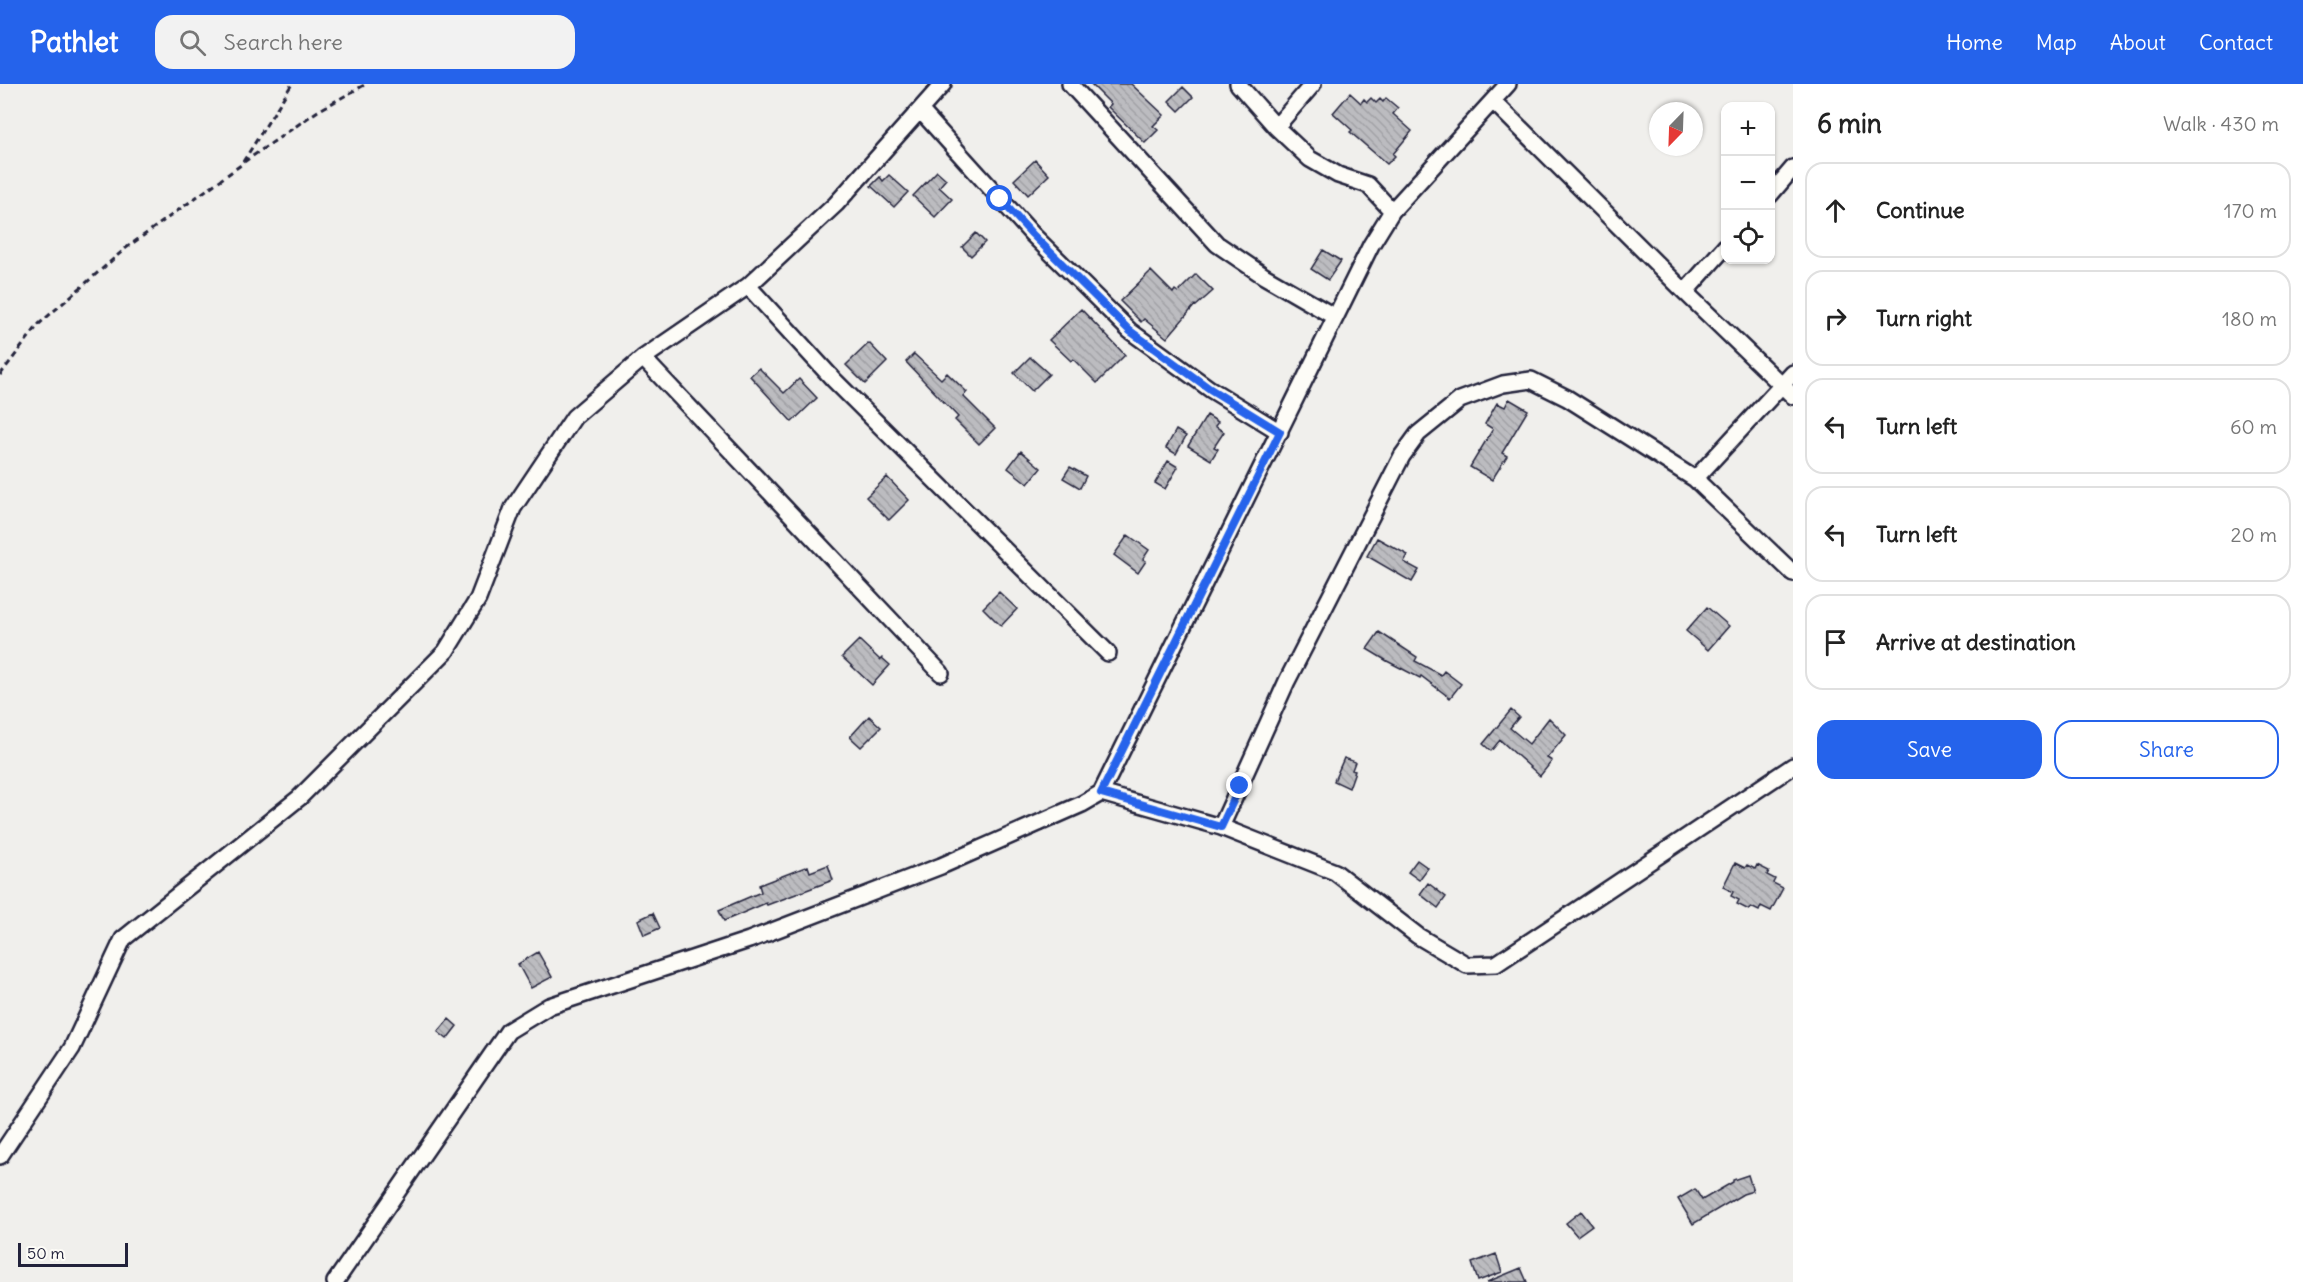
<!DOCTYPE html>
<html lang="en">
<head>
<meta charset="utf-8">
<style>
	body { margin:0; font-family:Delius,sans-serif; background:#f2f2f2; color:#222 }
	.controls { position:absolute; right:18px; top:18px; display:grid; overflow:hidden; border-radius:12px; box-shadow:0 2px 4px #0004 }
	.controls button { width:54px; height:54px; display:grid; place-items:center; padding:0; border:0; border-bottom:2px solid #e0e0e0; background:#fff; color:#222; font:30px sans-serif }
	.compass { position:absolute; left:1649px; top:18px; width:54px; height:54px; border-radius:50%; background:#fff; box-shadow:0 2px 4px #0004; rotate:203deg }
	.scale { position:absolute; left:18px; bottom:15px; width:110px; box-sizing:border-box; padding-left:6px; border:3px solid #22223b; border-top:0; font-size:16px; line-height:21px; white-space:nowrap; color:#22223b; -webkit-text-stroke:4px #fdfcf7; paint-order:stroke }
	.stop { position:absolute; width:18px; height:18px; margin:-14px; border:4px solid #2563eb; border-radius:50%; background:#fff }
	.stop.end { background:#2563eb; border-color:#fff; box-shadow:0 2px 6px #0008 }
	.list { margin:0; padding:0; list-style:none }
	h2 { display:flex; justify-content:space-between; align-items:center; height:78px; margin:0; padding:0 24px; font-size:26px }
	h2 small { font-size:20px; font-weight:400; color:#767676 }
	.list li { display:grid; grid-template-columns:39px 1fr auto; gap:18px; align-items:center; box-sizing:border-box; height:96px; margin:0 12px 12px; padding:0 12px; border:2px solid #e0e0e0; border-radius:18px }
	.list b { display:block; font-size:22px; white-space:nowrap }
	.list em { font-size:20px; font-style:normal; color:#767676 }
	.actions { display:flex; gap:12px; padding:18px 24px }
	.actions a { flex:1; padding:14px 0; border:2px solid #2563eb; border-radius:18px; text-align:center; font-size:21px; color:#2563eb }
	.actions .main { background:#2563eb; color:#fff }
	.icon { flex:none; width:33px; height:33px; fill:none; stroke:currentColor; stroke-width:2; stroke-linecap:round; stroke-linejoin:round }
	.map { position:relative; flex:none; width:1793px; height:1198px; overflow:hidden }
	header { display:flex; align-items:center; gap:36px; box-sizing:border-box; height:84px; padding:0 30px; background:#2563eb; color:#fff }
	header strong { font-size:28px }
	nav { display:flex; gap:33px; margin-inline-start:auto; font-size:21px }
	.search { width:420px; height:54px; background:#f2f2f2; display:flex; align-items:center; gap:15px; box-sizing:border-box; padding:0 21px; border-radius:18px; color:#767676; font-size:22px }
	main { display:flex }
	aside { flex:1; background:#fff }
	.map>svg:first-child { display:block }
	.building { fill:url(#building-back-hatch); stroke:#22223b; stroke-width:1.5 }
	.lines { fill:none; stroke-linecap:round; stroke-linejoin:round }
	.street-casing { stroke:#22223b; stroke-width:20 }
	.path { stroke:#22223b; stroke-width:3; stroke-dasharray:6 4.5; stroke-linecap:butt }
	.street { stroke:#fdfcf7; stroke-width:15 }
	.route { stroke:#2563eb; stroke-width:8 }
</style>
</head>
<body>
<header>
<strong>Pathlet</strong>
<div class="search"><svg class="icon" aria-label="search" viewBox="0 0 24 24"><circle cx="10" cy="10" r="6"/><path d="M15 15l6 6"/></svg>Search here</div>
<nav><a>Home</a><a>Map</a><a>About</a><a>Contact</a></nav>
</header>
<main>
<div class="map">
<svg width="1793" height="1198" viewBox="0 0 1793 1198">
	<defs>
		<pattern id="building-back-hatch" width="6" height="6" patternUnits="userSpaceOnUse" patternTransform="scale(1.5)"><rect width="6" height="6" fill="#bcbcc0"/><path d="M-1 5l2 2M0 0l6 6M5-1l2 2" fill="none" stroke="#a1a1a6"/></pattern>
	</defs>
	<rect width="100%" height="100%" fill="#f0efec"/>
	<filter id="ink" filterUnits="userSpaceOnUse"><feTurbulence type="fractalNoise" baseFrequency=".0167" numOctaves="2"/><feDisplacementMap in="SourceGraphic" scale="12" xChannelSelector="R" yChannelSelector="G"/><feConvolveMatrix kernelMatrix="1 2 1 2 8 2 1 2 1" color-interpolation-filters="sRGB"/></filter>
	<g filter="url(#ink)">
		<!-- building -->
		<path class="building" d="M1091 0H1131L1164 31 1153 42 1158 46 1145 59 1108 23 1111 20Z
			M1183 3 1193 13 1179 27 1169 17Z
			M1350 9 1361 19 1364 15 1367 18 1371 14 1376 19 1380 15 1383 18 1386 14 1398 24 1393 30 1412 47 1393 70 1395 72 1387 80 1350 48 1352 46 1333 29Z
			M1035 76 1049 91 1028 111 1014 96Z
			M937 87 946 95 939 103 952 115 935 133 913 112Z
			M889 91 908 108 894 123 871 102 880 93 883 97Z
			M976 149 985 158 971 172 962 163Z
			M1323 166 1341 177 1328 196 1311 185Z
			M1151 187 1173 209 1175 206 1178 208 1196 190 1213 207 1196 222 1195 221 1167 254 1144 235 1141 238 1120 217Z
			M1081 225 1125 271 1097 299 1073 275 1071 277 1049 256Z
			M869 259 887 278 865 300 846 281Z
			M914 270 941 295 947 289 967 308 963 312 995 344 979 360 955 336 958 333 906 278Z
			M1030 273 1049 290 1032 307 1014 289Z
			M759 284 784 309 799 295 817 314 792 338 750 292Z
			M1509 315 1528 326 1502 369 1507 372 1492 396 1470 383 1493 345 1485 340 1497 319 1505 323Z
			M1207 331 1218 338 1215 342 1224 348 1214 363 1218 365 1211 376 1188 362Z
			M1176 346 1186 352 1176 370 1166 364Z
			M1021 367 1041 384 1028 400 1008 384Z
			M1168 377 1178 383 1165 405 1155 399Z
			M1070 383 1086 392 1080 404 1063 394Z
			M887 393 909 416 889 436 866 413Z
			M1128 451 1149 466 1143 475 1146 477 1138 489 1114 471Z
			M1377 454 1408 471 1404 478 1419 486 1412 498 1367 472Z
			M999 508 1017 525 1001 542 983 524Z
			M1707 523 1729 542 1708 566 1686 547Z
			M1379 548 1417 573 1415 577 1441 591 1444 587 1461 600 1450 614 1421 592 1420 594 1387 577 1367 565Z
			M859 556 880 576 882 574 890 581 872 601 842 573Z
			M1511 626 1519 633 1510 644 1529 660 1549 634 1566 651 1547 674 1552 677 1540 692 1500 656 1491 667 1483 660Z
			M869 632 881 643 861 663 850 653Z
			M1344 674 1355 678 1352 686 1355 687 1349 704 1334 697Z
			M1417 776 1428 784 1419 796 1408 788Z
			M1735 779 1745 784 1747 781 1755 785 1757 781 1769 787 1767 791 1775 795 1773 799 1783 804 1771 827 1761 822 1759 827 1751 823 1749 826 1737 820 1739 816 1731 812 1733 808 1723 803Z
			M828 781 833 796 767 821 766 819 724 837 719 826 761 808 759 801 808 782 810 788Z
			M1428 799 1446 813 1438 824 1420 810Z
			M653 829 660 844 644 851 638 836Z
			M538 868 552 893 531 904 518 880Z
			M449 935 457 942 447 955 438 948Z
			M1748 1091 1753 1107 1743 1110 1693 1140 1678 1115 1695 1105 1702 1116 1733 1098V1096Z
			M1581 1127 1592 1141 1577 1152 1566 1139Z
			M1496 1170 1502 1188 1478 1197 1472 1179Z
			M1521 1184 1527 1198H1487Z"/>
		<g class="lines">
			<!-- street casing -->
			<g class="street-casing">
				<path id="street" d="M1070 0 1217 160 1264 192 1335 233
					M1238 0 1276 43 1310 75 1338 91 1368 101 1392 127
					M1493 17 1685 208 1793 312
					M921 27 1032 150 1130 247 1210 305 1280 348
					M1276 43 1313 0
					M1770 111 1793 84
					M748 202 834 296 1108 569
					M1685 208 1726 162
					M643 274 941 589
					M1695 395 1793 289
					M1101 709 1221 743 1335 788 1418 852 1467 881 1496 880 1793 682
					M1221 743 1287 597 1402 372 1418 350 1460 316 1503 300 1531 296 1567 314 1695 395 1793 489
					M0 1072 72 964 123 855 299 714 446 567 478 515 513 424 574 333 643 274 748 202 836 120 943 0
					M335 1198 508 947 549 922 749 856 941 782 1082 720 1101 709 1371 161 1392 127 1508 0"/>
			</g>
			<!-- path -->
			<path class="path" d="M244 78 318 27 366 0
				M0 291 39 240 126 164 241 81 292 0"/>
			<!-- street -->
			<use href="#street" class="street"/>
		</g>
	</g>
	<g class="lines" filter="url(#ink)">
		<!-- route -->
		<path class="route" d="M1000 115 1032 150 1130 247 1210 305 1280 348 1101 709 1221 743 1240 702"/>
	</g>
</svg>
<div class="controls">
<button>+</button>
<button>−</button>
<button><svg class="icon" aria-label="locate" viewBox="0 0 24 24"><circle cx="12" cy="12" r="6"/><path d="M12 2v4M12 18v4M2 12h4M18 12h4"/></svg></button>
</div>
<svg class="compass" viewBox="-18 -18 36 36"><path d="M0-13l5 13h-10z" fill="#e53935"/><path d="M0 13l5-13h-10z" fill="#767676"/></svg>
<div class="scale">50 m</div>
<div class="stop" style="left:1000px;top:115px"></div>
<div class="stop end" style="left:1240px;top:702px"></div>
</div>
<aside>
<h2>6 min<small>Walk · 430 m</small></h2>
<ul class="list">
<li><svg class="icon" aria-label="ahead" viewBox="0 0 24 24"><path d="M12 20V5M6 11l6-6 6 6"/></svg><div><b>Continue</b></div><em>170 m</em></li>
<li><svg class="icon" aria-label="right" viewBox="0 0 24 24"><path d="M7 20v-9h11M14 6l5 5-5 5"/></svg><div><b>Turn right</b></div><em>180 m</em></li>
<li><svg class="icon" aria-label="left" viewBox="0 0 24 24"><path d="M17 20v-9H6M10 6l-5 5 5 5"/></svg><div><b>Turn left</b></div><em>60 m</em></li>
<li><svg class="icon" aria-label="left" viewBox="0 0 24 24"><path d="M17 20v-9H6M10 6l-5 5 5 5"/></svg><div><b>Turn left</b></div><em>20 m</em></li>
<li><svg class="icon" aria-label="arrive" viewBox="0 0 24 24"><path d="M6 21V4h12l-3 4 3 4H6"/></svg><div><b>Arrive at destination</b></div></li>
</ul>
<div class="actions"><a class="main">Save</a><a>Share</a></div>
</aside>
</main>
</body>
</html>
